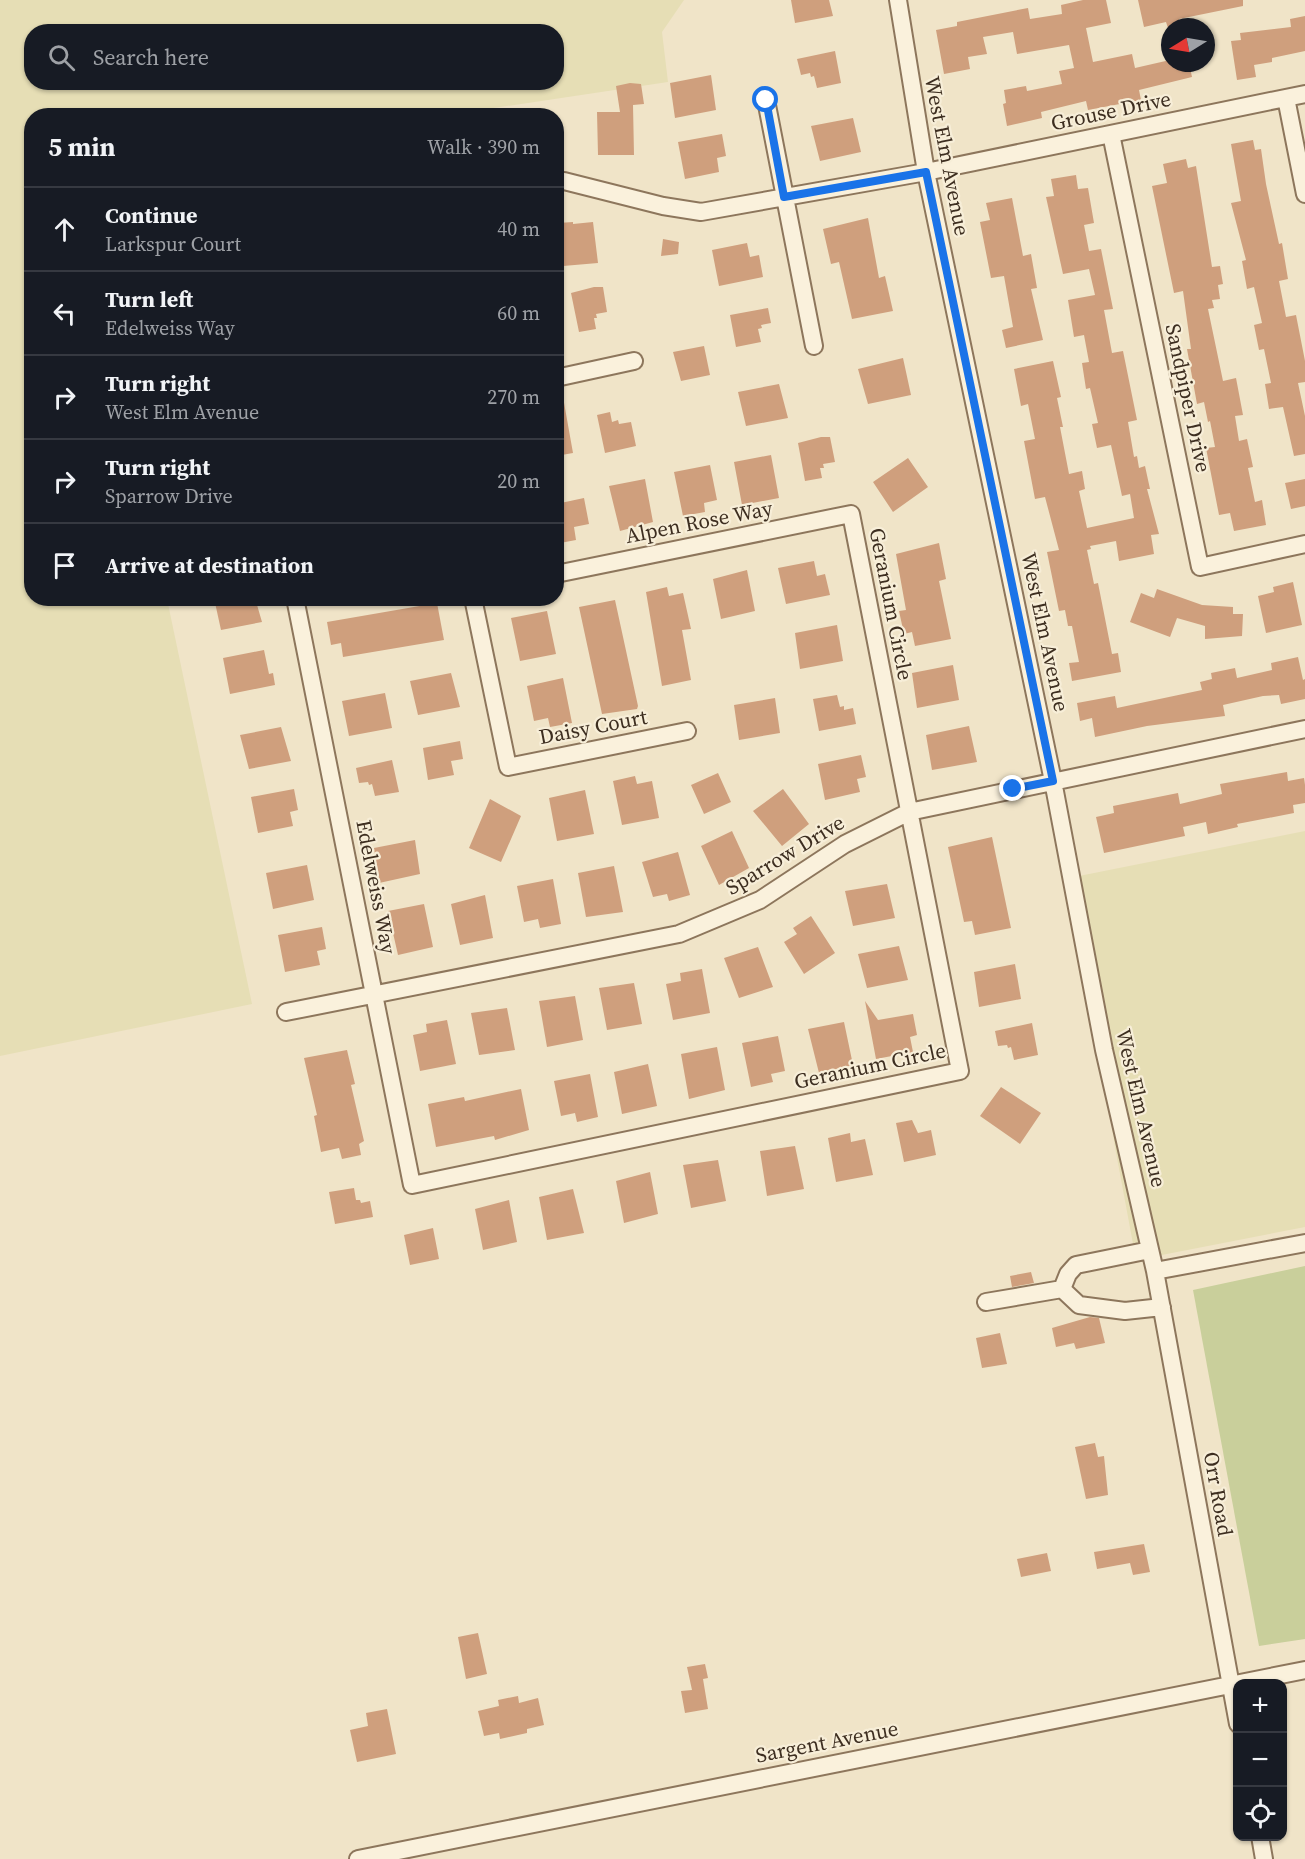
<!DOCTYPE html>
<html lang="en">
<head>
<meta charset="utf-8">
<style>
	body { margin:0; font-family:"Source Serif 4",serif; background:#242831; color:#f1f3f6 }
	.controls { position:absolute; right:18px; bottom:18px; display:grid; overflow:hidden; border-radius:12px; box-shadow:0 2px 4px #0004 }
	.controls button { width:54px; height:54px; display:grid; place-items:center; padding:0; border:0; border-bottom:2px solid #363941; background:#171b24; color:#f1f3f6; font:30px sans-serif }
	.compass { position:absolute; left:1161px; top:18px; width:54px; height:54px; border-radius:50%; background:#171b24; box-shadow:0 2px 4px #0004; rotate:259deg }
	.stop { position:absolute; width:18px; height:18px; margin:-14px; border:4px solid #1a73e8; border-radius:50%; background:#fff }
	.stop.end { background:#1a73e8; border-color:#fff; box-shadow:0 2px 6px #0008 }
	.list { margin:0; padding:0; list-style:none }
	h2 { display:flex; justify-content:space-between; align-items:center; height:78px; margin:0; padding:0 24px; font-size:26px }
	h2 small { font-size:20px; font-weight:400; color:#9ea1a6 }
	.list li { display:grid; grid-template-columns:39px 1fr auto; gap:18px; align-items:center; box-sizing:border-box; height:84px; padding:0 24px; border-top:2px solid #363941 }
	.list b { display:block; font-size:22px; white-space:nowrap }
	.list p { margin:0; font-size:20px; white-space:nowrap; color:#9ea1a6 }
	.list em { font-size:20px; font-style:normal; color:#9ea1a6 }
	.icon { flex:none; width:33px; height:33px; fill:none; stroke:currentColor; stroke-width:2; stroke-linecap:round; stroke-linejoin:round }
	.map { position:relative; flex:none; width:1305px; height:1859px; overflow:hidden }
	.search { position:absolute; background:#171b24; box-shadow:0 2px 4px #0004; left:24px; top:24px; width:540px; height:66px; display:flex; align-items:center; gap:15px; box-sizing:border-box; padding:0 21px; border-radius:24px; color:#9ea1a6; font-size:22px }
	.panel { position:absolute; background:#171b24; box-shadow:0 2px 4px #0004; left:24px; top:108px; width:540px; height:498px; border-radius:24px }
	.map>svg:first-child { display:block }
	.farmland { fill:#e6deb5; fill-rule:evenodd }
	.green { fill:#c9cf9b }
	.building { fill:#cf9f7d }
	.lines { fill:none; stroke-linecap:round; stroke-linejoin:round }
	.minor-casing { stroke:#8d765c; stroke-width:20 }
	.minor { stroke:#faf1dc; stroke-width:16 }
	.route { stroke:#1a73e8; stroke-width:8 }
	.labels { text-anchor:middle; stroke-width:4.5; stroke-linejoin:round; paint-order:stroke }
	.street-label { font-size:21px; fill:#3d2e20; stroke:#f7eed8 }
</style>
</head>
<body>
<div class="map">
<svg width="1305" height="1859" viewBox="0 0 1305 1859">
	<rect width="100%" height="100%" fill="#f0e4c8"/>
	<!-- farmland -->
	<path class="farmland" d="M0 0H684L662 32 668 82 447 115 32 116V598L167 599 252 1004 0 1056ZM32 32H556V82H32Z
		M1305 831V1227L1136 1260 1115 1147 1074 877Z"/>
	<!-- green -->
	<path class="green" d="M1305 1266V1639L1259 1646 1193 1290Z"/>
	<!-- building -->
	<path class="building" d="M791 0H829L833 16 795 23Z
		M1083 0H1106L1111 23 1086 28 1093 62 1132 54 1135 68 1170 60V63H1189L1192 77 1139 90 1141 100 1088 110 1086 101 1041 112 1042 118 1007 126 1003 104 1006 103 1004 90 1026 86 1027 91 1062 84 1059 71 1074 68 1069 45 1017 54 1013 32 983 37 987 54 968 57 970 69 944 74 936 30 957 26V22L1028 8 1030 19 1062 14 1061 5Z
		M1138 0H1243V6L1179 19 1181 26 1168 28 1166 22 1144 27Z
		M1305 16V51L1272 58V62L1254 65 1256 77 1237 80 1231 41 1241 40 1240 33 1291 27 1290 19Z
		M835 51 841 83 817 88 814 76 811 77 810 73 801 75 797 59Z
		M711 75 716 110 675 118 670 83Z
		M630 83 641 84 644 104 633 105 634 155H598L597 112H620L616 86Z
		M853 118 861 152 820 161 811 126Z
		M722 134 726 156 717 158 719 172 685 179 678 142Z
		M1253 140 1255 150 1261 149 1266 184 1279 244 1282 243 1288 279 1279 281 1286 317 1296 315 1305 361V382L1298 383 1305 416V454L1294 456 1283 407 1269 409 1265 384 1271 383 1264 349 1259 350 1254 325 1262 323 1254 287 1247 289 1242 261 1246 260 1231 203 1241 201 1231 144Z
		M1186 159 1188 168 1196 166 1212 267 1220 266 1223 284 1218 285 1220 299 1212 300 1214 308 1208 309 1223 381 1236 378 1243 415 1235 416 1239 441 1247 439 1253 467 1248 468 1255 502 1262 500 1266 525 1234 531 1230 513 1219 515 1206 448 1215 447 1210 421 1208 422 1204 402 1197 404 1187 349H1191L1183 291 1174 293 1152 186 1167 183 1163 164Z
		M1076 175 1078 189 1088 188 1094 223 1084 225 1089 251 1101 249 1113 309 1104 310 1112 353 1123 351 1137 420 1128 422 1134 457 1137 456 1139 468 1145 466 1150 489H1147L1159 534 1151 535 1154 554 1119 561 1116 541 1090 546 1091 549 1087 550 1094 584 1098 583 1112 654 1118 653 1121 672 1072 681 1069 663 1079 662 1072 626H1068L1065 610 1059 611 1047 552 1059 550 1045 497 1035 499 1024 441 1035 439 1028 404 1021 406 1014 369 1053 361 1061 397 1057 398 1063 427H1060L1069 474 1082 471 1085 489 1079 491 1087 528 1134 518 1130 494 1122 496 1111 445 1097 448 1092 424 1098 423 1090 388 1086 389 1082 363 1089 362 1084 335 1074 337 1068 300 1095 295 1089 269 1063 274 1046 197 1054 196 1051 179Z
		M1012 198 1023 256 1031 254 1037 288 1031 289 1043 340 1006 348 1002 330 1013 327 1004 276 991 278 980 222 990 220 986 203Z
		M868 218 879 278 885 276 893 311 852 319 839 262 831 264 823 229Z
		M573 222V224L593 222 598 263 563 266 558 223Z
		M663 239 679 242 678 254 661 256Z
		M747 243 750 257 759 255 763 277 719 286 712 250Z
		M594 287H603L607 312 596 314 597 318H594L596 329 579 332 571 293Z
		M768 308 771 323 761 325 762 328 758 329 761 342 736 347 730 315Z
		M704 346 710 375 681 381 673 352Z
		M903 358 911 395 868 404 858 369Z
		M779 384 788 418 746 426 738 392Z
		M556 397H563L573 453 556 456Z
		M610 412 612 422 618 420 619 424 631 422 636 446 605 453 597 415Z
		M821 437H830L835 462 823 464 824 468H820L822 478 805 481 798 443Z
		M771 455 779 498 742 505 734 462Z
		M908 458 928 487 893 512 873 482Z
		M710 465 717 500 704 503 705 512 683 516 674 472Z
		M645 479 653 522 620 531 609 486Z
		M1305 479V506L1291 509 1285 483Z
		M584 498 589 524 574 527 576 540 560 543 556 504Z
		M939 543 946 579 939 581 951 639 915 646 912 632 904 634 899 611 906 610 896 554Z
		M814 561 817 576 825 574 830 595 786 604 778 568Z
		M747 570 755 611 721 619 713 579Z
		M1293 582 1302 625 1266 633 1258 596 1274 592 1273 587Z
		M667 587 669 596 683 593 691 629 682 630 691 680 662 686 646 592Z
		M1157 589 1202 605 1233 607V614H1243L1242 636 1205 639V626L1177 618 1170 637 1130 622 1141 593 1154 598Z
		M214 598H255L262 622 221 630Z
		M615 600 638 706 637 709 602 714 579 607Z
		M437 603 444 640 343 657 341 643 331 645 327 622Z
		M547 611 556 654 520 661 511 618Z
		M837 625 843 661 800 669 795 633Z
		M264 650 269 674 273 673 275 685 230 694 223 658Z
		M1298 657 1303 680 1305 679V699L1281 704 1279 695 1263 696 1223 705 1225 716 1147 726 1095 737 1092 718 1080 721 1077 703 1115 696 1117 708 1202 690 1200 682 1212 679 1211 673 1235 668 1237 678 1272 670 1271 663Z
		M953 665 959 700 917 708 912 673Z
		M451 673 460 707 418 715 410 681Z
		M563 678 572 723 550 727 548 718 534 721 527 686Z
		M385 693 392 728 349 736 342 701Z
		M837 695 840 707 844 706V710L853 708 856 724 819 731 813 699Z
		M775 698 780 733 739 740 734 705Z
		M969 726 977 762 932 770 926 735Z
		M281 727 291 761 249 769 240 735Z
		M460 741 463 759 451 761 454 775 428 780 423 748Z
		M861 755 866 777 857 779 860 792 825 800 818 764Z
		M392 760 399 792 375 796 372 784 369 785 368 782 359 783 356 768Z
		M1287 772 1288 781 1304 778 1305 785V803L1293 805 1294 813 1237 824 1238 827 1208 834 1206 822 1183 827 1185 836 1104 853 1096 817 1114 813 1113 806 1178 793 1180 804 1222 794 1220 784Z
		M718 773 731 802 704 814 691 785Z
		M635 776 637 784 652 781 659 818 622 825 613 781Z
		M294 789 298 810 290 812 293 826 258 833 251 797Z
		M783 789 809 824 782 846 753 811Z
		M585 790 594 834 557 841 549 798Z
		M490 799 521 816 501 862 469 848Z
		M732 831 749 868 719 885 701 846Z
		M992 837 1011 928 975 935 972 921 964 922 948 847Z
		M415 840 420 874 379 883 374 848Z
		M678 852 690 895 669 901 667 894 653 897 642 862Z
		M307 865 314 900 273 909 266 873Z
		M614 866 623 912 586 917 578 873Z
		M553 879 561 924 540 928 538 919 524 922 517 886Z
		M887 884 895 918 853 926 845 891Z
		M485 895 493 938 460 945 451 904Z
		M424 904 433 947 398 955 388 911Z
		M811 916 835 953 804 974 784 942 797 934 793 928Z
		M322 927 326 949 317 951 320 965 285 972 278 935Z
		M899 946 908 980 867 988 858 954Z
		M758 947 773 987 739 998 724 958Z
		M1015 964 1021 999 979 1007 974 972Z
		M702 969 710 1013 673 1020 666 984 681 981 680 973Z
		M634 983 642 1024 607 1030 599 988Z
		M575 996 583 1040 547 1047 539 1001Z
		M865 1001 878 1020 913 1014 917 1035 910 1037 913 1052 876 1059Z
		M507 1008 515 1050 479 1055 471 1013Z
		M447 1020 456 1064 420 1071 413 1035 427 1032 426 1024Z
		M844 1022 853 1065 819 1073 808 1029Z
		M1032 1023 1038 1055 1014 1060 1011 1047 1008 1048 1007 1045 998 1046 995 1031Z
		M778 1036 785 1071 771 1074 773 1082 751 1087 742 1043Z
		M717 1047 725 1090 689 1099 681 1054Z
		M347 1050 355 1084 351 1085 364 1141 359 1144 361 1155 342 1159 339 1148 321 1152 314 1116 317 1115 304 1058Z
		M648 1064 657 1106 622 1114 614 1072Z
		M590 1074 598 1117 577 1122 575 1113 561 1116 554 1081Z
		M1001 1087 1041 1113 1020 1144 980 1116Z
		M521 1089 529 1130 495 1140 494 1136 436 1147 428 1104 464 1097 465 1101Z
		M912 1120 918 1133 931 1130 936 1155 904 1162 896 1123Z
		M850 1133 851 1142 865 1139 873 1175 836 1182 828 1138Z
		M795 1146 804 1189 767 1196 760 1151Z
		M718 1160 726 1201 691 1208 683 1165Z
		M650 1172 658 1214 624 1223 616 1181Z
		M354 1188 356 1200H360L361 1203 370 1201 373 1217 335 1224 329 1192Z
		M573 1189 584 1233 547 1240 539 1197Z
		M509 1200 517 1242 483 1250 475 1209Z
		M433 1228 439 1259 410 1265 404 1235Z
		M1031 1272 1034 1283 1012 1287 1010 1276Z
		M1090 1317 1099 1318 1105 1343 1076 1349 1074 1343 1056 1347 1052 1328Z
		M1000 1333 1007 1364 982 1368 976 1338Z
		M1095 1443 1098 1457 1104 1456 1108 1495 1086 1499 1075 1447Z
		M1144 1544 1150 1572 1133 1575 1130 1563 1097 1569 1094 1552Z
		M1047 1553 1051 1571 1021 1577 1017 1559Z
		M478 1633 487 1674 466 1679 458 1637Z
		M705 1664 708 1678 703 1679 708 1709 685 1713 681 1691 692 1690 687 1667Z
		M518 1696 519 1703 538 1698 544 1725 527 1729V1733L500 1739 499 1733 484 1736 478 1711 499 1706 498 1700Z
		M387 1709 396 1754 357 1762 350 1730 368 1726 366 1713Z"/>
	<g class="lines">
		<!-- minor casing -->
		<g class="minor-casing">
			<path id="minor" d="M898 0 926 172 1053 781 1104 1050 1155 1271 1238 1724
				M1286 98 1305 194
				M766 100 814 346
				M1111 134 1200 567 1305 544
				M556 183 564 181 663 206 701 212 926 172 1305 94
				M556 378 634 361
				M295 598 412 1185 960 1071 851 514 556 574
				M473 598 508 767 687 731
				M286 1012 679 934 760 900 845 844 909 812 1305 729
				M1155 1271 1305 1243
				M1062 1289 1079 1305 1125 1311 1162 1307
				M986 1302 1062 1289 1068 1274 1076 1265 1150 1250
				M1260 1836 1264 1859
				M358 1859 1305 1670"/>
		</g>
		<!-- minor -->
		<use href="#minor" class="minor"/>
	</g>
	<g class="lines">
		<!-- route -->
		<path class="route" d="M766 100 784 197 926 172 1053 781 1013 789"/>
	</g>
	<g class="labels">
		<!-- street labels -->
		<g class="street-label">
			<text transform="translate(1111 111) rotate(-12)" y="7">Grouse Drive</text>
			<text transform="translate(947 156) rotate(79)" y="7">West Elm Avenue</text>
			<text transform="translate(1188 398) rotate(78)" y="7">Sandpiper Drive</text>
			<text transform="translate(699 522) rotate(-11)" y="7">Alpen Rose Way</text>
			<text transform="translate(891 604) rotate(79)" y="7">Geranium Circle</text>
			<text transform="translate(1045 632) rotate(78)" y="7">West Elm Avenue</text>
			<text transform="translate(593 727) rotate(-11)" y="7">Daisy Court</text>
			<text transform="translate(785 855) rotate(-31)" y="7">Sparrow Drive</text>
			<text transform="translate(376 887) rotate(79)" y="7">Edelweiss Way</text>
			<text transform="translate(870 1066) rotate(-12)" y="7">Geranium Circle</text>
			<text transform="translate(1141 1108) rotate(77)" y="7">West Elm Avenue</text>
			<text transform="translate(1218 1494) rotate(80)" y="7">Orr Road</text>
			<text transform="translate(827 1742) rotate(-11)" y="7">Sargent Avenue</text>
		</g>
	</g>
</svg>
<div class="controls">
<button>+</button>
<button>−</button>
<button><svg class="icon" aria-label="locate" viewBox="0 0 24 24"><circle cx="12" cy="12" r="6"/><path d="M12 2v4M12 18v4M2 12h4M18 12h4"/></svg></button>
</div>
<svg class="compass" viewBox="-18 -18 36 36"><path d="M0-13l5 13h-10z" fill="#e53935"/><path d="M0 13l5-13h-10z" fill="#9ea1a6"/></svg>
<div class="stop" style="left:766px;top:100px"></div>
<div class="stop end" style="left:1013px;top:789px"></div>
<div class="search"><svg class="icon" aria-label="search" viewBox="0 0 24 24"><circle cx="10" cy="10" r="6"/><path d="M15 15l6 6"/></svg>Search here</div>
<section class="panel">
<h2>5 min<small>Walk · 390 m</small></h2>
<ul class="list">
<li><svg class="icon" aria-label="ahead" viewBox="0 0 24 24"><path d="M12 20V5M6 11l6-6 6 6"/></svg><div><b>Continue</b><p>Larkspur Court</p></div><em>40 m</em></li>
<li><svg class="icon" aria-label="left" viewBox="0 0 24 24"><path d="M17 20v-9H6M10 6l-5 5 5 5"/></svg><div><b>Turn left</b><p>Edelweiss Way</p></div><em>60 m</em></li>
<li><svg class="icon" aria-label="right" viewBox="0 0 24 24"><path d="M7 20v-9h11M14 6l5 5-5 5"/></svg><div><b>Turn right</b><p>West Elm Avenue</p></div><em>270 m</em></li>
<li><svg class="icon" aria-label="right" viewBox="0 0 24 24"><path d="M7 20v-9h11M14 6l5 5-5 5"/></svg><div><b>Turn right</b><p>Sparrow Drive</p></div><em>20 m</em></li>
<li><svg class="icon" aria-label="arrive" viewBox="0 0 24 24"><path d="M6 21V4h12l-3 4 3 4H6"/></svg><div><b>Arrive at destination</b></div></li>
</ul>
</section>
</div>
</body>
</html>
